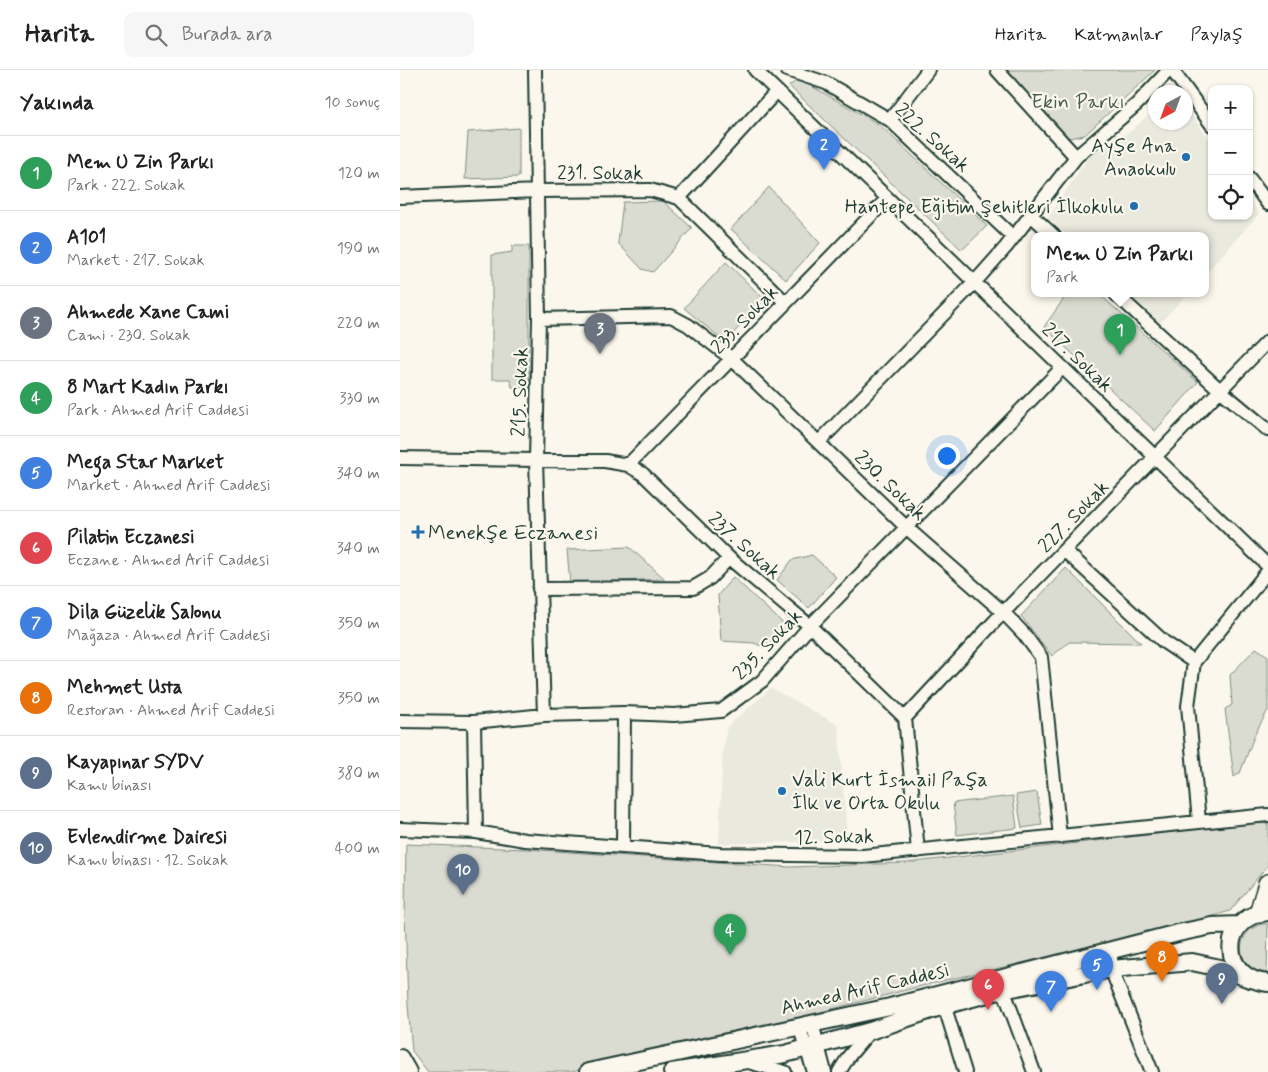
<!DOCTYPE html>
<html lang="tr">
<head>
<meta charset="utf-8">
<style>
	body { margin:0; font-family:Mynerve,sans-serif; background:#f6f6f6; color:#222 }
	.controls { position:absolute; right:15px; top:15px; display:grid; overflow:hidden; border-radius:10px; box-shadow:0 1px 4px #0004 }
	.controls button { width:45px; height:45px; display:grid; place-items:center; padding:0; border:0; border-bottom:1px solid #e0e0e0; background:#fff; color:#222; font:25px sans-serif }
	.compass { position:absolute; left:748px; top:15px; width:45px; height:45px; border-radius:50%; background:#fff; box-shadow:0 1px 4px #0004; rotate:221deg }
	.you { position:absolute; left:546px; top:385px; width:18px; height:18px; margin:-12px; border:4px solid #fff; border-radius:50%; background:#1a73e8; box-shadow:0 0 0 8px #1a73e833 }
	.badge { display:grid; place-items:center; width:32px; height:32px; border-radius:50%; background:#1f6fb2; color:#fff; font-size:16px; font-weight:700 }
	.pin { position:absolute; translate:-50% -41px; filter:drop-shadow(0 1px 2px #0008) }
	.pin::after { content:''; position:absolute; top:26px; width:18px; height:15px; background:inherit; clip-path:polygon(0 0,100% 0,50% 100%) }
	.popup { position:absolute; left:631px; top:162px; width:178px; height:65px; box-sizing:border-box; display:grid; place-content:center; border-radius:10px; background:#fff; filter:drop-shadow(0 1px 4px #0005); font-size:16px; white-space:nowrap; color:#767676 }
	.popup b { font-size:19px; color:#222 }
	.popup::after { content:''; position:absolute; left:50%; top:100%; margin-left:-10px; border:10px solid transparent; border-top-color:#fff }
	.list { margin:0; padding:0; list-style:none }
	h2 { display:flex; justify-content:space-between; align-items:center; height:65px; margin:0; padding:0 20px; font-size:21px }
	h2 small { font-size:16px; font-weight:400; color:#767676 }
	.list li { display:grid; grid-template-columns:32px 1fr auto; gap:15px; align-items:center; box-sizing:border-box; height:75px; padding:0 20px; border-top:1px solid #e0e0e0 }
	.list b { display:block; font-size:19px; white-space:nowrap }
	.list p { margin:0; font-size:16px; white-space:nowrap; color:#767676 }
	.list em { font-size:16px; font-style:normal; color:#767676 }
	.icon { flex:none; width:28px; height:28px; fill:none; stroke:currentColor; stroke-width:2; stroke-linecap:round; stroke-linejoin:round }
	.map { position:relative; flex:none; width:868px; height:1002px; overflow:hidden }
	header { display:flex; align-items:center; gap:30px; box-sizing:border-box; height:70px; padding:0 25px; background:#fff; border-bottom:1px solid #e0e0e0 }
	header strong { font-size:24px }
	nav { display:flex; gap:28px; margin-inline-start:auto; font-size:18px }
	.search { width:350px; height:45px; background:#f6f6f6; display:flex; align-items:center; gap:12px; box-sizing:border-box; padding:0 18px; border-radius:10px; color:#767676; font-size:19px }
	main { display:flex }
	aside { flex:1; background:#fff }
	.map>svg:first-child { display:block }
	.built { fill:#eae9de }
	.green { fill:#dbdcd1; stroke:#7d8c82 }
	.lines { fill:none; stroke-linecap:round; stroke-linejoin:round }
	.minor-casing { stroke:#1f3d34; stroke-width:16 }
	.major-casing { stroke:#1f3d34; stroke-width:20 }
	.highway-casing { stroke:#1f3d34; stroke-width:22 }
	.minor { stroke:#fbf7ec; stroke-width:12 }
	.major { stroke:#fbf7ec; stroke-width:16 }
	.highway { stroke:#fbf7ec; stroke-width:19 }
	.poi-dot { fill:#1f6fb2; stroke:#fbf7ec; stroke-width:2 }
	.labels { text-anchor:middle; stroke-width:4.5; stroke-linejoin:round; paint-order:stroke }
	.park-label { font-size:20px; fill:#455d53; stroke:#fbf7ec }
	.street-label { font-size:20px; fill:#1f3d34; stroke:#fbf7ec }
	.poi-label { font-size:20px; fill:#1f3d34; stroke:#fbf7ec; text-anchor:end }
</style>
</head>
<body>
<header>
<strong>Harita</strong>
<div class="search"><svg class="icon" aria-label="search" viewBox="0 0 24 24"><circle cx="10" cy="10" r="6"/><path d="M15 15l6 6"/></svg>Burada ara</div>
<nav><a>Harita</a><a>Katmanlar</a><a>Paylaş</a></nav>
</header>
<main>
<aside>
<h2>Yakında<small>10 sonuç</small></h2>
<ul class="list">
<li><span class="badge" style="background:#2e9e5b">1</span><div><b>Mem U Zin Parkı</b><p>Park · 222. Sokak</p></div><em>120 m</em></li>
<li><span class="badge" style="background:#3f7fe0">2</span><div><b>A101</b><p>Market · 217. Sokak</p></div><em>190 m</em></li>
<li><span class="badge" style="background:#6b7280">3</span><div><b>Ahmede Xane Cami</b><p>Cami · 230. Sokak</p></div><em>220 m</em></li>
<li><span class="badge" style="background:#2e9e5b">4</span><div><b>8 Mart Kadın Parkı</b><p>Park · Ahmed Arif Caddesi</p></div><em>330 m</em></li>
<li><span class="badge" style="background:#3f7fe0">5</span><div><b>Mega Star Market</b><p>Market · Ahmed Arif Caddesi</p></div><em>340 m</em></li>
<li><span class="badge" style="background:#e0444e">6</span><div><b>Pilatin Eczanesi</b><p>Eczane · Ahmed Arif Caddesi</p></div><em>340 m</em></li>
<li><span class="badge" style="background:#3f7fe0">7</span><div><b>Dila Güzelik Salonu</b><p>Mağaza · Ahmed Arif Caddesi</p></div><em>350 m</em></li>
<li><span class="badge" style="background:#e8710a">8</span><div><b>Mehmet Usta</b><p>Restoran · Ahmed Arif Caddesi</p></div><em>350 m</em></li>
<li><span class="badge" style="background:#5c6f8a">9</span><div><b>Kayapınar SYDV</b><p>Kamu binası</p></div><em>380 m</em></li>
<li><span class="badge" style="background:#5c6f8a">10</span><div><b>Evlendirme Dairesi</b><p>Kamu binası · 12. Sokak</p></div><em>400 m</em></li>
</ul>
</aside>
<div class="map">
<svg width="868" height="1002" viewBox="0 0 868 1002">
	<rect width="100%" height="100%" fill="#fbf7ec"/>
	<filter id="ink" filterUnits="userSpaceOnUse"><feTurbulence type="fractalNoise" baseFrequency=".02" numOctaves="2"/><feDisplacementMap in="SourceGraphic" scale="10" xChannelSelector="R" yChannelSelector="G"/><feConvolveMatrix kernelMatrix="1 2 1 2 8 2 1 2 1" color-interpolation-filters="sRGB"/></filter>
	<g filter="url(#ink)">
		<!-- built -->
		<path class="built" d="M786 38 812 73V146H849V128L859 144 805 204V166H668L648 148 690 85 732 60 755 39 756 52H786Z
			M729 224H787L760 253Z
			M371 618 438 655 447 765 429 771 319 774 323 677 327 657Z"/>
		<!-- green -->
		<path class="green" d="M607 0H755L685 65 669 68Z
			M399 9 480 55 587 156 562 180 389 16Z
			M119 58V107L65 109 68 62Z
			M369 117 420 173 386 210 331 159Z
			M263 131 292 158 253 202 242 199 218 173 223 132Z
			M112 176H129V318L112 317 110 309H92V185L112 182Z
			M326 192 365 230 325 272 284 238Z
			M667 224H699L798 312 755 361 644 257Z
			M229 477 265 509 170 513 167 480Z
			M412 485 436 507 409 538 377 510 392 490Z
			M666 498 741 573 669 572 652 586 621 546Z
			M333 507 388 558 369 579 354 573 321 571 318 525Z
			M856 578 868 586V640L855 664 840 703 834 707 825 639 832 635 830 605Z
			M637 722 642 755 622 758 616 725Z
			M613 726 617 758 557 765 553 733Z
			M850 753 868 754V795L830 841 777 857 530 914 240 988 171 1002H28L12 981 8 935 5 841 6 774 125 779 390 797 506 793Z
			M861 854H868L867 903C836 899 832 865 861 854Z"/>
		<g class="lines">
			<!-- minor casing -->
			<g class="minor-casing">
				<path id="minor" d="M135 0 139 249 136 390 144 645
					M355 0 868 496
					M387 0 426 13 490 50 613 167
					M597 0 676 87
					M772 0 812 55
					M490 50 528 0
					M849 108 868 134
					M0 127 137 121 250 120 279 128 386 233
					M279 128 376 22
					M631 145 654 166
					M716 224 821 321 868 360
					M139 249 271 246 288 255 332 289 507 458 604 543 624 564 641 587 660 767
					M419 372 574 213 606 177 676 87 737 34 769 0
					M0 388 205 391 228 395 243 404 329 488 410 556 505 648 518 781
					M228 395 487 129
					M665 481 764 572 794 592
					M139 519 293 518 310 508 329 488
					M505 648 595 551 868 271
					M0 651 74 652 144 645 224 643 274 645 321 641 362 611 410 556 662 298
					M74 652 76 762
					M799 751 788 636 794 592 868 501
					M0 759 76 762 125 770 320 784 463 786 868 745
					M223 777 224 643
					M711 879V899L752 1002
					M601 913 634 1002
					M542 928 565 1002
					M412 953 425 1002
					M399 956 414 1002
					M348 992 385 1002
					M439 1002 449 986 470 961"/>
			</g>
			<!-- major casing -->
			<g class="major-casing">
				<path id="major" d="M868 842C819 846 819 909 868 913
					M0 988 8 1002
					M188 1002 490 937 778 863 812 856 839 855
					M272 1002 385 984 470 961 543 936 602 920 711 899 792 892 820 898 850 909"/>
			</g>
			<!-- highway casing -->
			<g class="highway-casing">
				<path id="highway" d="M859 843 868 814"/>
			</g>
			<!-- minor -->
			<use href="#minor" class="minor"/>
			<!-- major -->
			<use href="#major" class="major"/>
			<!-- highway -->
			<use href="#highway" class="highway"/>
		</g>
	</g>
	<!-- markers -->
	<g class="poi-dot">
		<circle cx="786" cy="87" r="5"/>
		<circle cx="734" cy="136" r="5"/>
		<path d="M15.5 454.5h5v5h5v5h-5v5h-5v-5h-5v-5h5z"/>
		<circle cx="382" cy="721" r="5"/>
	</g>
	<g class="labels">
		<!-- park labels -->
		<g class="park-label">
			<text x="678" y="38">Ekin Parkı</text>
		</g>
		<!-- street labels -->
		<g class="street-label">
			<text transform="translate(533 67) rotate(42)" y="7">222. Sokak</text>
			<text x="200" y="109">231. Sokak</text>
			<text transform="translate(344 249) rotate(-46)" y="7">233. Sokak</text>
			<text transform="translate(678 287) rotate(44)" y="7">217. Sokak</text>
			<text transform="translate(119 322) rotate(-88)" y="7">215. Sokak</text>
			<text transform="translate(491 415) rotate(44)" y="7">230. Sokak</text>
			<text transform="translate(673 446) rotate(-46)" y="7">227. Sokak</text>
			<text transform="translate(345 475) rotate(42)" y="7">237. Sokak</text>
			<text transform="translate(367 574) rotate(-46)" y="7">235. Sokak</text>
			<text transform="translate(434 766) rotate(-1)" y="7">12. Sokak</text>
			<text transform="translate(465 918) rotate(-13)" y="7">Ahmed Arif Caddesi</text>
		</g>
		<!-- poi labels -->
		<g class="poi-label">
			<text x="776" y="82">Ayşe Ana<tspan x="776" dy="23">Anaokulu</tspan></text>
			<text x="724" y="143">Hantepe Eğitim Şehitleri İlkokulu</text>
			<text x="28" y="469" text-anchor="start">Menekşe Eczanesi</text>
			<text x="392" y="716" text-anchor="start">Vali Kurt İsmail Paşa<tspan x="392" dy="23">İlk ve Orta Okulu</tspan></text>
		</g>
	</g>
</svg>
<div class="controls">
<button>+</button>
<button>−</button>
<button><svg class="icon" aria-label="locate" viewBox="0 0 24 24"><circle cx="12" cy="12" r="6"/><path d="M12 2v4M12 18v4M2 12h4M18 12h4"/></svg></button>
</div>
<svg class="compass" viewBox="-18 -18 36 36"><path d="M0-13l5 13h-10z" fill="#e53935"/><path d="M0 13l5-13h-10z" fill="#767676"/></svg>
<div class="you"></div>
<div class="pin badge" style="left:720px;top:285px;background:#2e9e5b">1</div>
<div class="popup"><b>Mem U Zin Parkı</b>Park</div>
<div class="pin badge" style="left:424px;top:100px;background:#3f7fe0">2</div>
<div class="pin badge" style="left:200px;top:284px;background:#6b7280">3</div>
<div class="pin badge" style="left:330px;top:885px;background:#2e9e5b">4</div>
<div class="pin badge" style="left:697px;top:920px;background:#3f7fe0">5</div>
<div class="pin badge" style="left:588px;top:940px;background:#e0444e">6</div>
<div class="pin badge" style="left:651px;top:942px;background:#3f7fe0">7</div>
<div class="pin badge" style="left:762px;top:912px;background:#e8710a">8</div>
<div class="pin badge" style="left:822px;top:934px;background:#5c6f8a">9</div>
<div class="pin badge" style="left:63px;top:825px;background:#5c6f8a">10</div>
</div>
</main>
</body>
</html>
